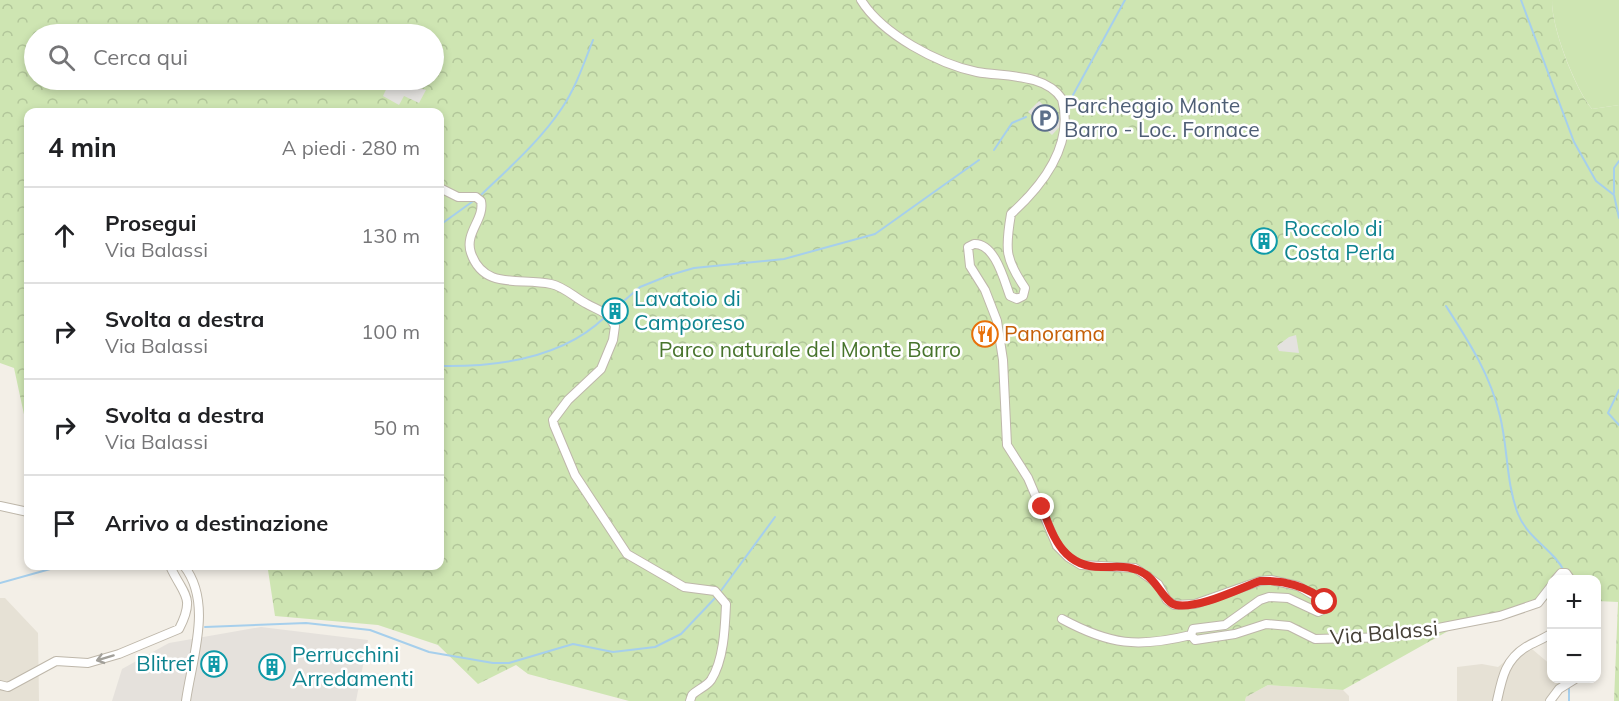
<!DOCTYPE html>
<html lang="it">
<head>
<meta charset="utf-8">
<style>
	body { margin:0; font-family:Mulish,sans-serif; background:#f2f2f2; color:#202124 }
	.controls { position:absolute; right:18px; bottom:18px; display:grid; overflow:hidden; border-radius:12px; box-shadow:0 3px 9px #0003 }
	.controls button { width:54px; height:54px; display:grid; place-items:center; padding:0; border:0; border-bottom:2px solid #e0e0e0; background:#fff; color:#202124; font:30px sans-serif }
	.stop { position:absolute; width:18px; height:18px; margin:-14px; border:4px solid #d93025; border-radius:50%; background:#fff }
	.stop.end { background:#d93025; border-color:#fff; box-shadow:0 2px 6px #0008 }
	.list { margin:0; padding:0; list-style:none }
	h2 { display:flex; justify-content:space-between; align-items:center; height:78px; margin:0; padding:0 24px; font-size:26px }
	h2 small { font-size:20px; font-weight:400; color:#757577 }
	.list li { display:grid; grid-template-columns:39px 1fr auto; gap:18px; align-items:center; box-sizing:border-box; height:96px; padding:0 24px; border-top:2px solid #e0e0e0 }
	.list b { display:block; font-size:22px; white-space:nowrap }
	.list p { margin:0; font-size:20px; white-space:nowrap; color:#757577 }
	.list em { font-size:20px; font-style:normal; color:#757577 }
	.icon { flex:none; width:33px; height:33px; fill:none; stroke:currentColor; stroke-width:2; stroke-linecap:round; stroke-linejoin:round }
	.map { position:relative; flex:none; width:1619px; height:701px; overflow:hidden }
	.search { position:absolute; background:#fff; box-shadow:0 3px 9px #0003; left:24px; top:24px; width:420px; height:66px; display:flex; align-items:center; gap:15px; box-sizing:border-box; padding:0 21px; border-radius:33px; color:#757577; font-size:22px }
	.panel { position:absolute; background:#fff; box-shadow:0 3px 9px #0003; left:24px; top:108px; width:420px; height:462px; border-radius:12px }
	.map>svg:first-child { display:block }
	.residential { fill:#e6e1d5 }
	.industrial { fill:#e5e1dc }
	.green { fill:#cee5b2 }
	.forest { fill:url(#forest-crowns); fill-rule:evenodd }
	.parking { fill:#e4e2df }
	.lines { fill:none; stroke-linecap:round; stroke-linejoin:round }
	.stream { stroke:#a6cfec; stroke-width:2 }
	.minor-casing { stroke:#beb7aa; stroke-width:10 }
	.minor { stroke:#fff; stroke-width:8 }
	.oneway { stroke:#a2a09a }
	.route { stroke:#d93025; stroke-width:8 }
	.labels { text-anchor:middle; stroke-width:5; stroke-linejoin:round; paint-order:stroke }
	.service-label { font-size:21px; fill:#4e5e75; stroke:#fff; text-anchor:start }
	.culture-label { font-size:21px; fill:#0d838f; stroke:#fff; text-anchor:start }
	.food-label { font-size:21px; fill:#c56008; stroke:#fff; text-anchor:start }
	.park-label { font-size:21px; fill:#47742c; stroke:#fff }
	.street-label { font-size:21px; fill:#454036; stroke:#fff }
</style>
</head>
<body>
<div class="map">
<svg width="1619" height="701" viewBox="0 0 1619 701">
	<defs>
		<pattern id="forest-crowns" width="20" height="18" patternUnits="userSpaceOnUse" patternTransform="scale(1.5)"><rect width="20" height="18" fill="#cee5b2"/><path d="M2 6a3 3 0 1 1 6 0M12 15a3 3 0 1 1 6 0" fill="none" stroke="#b2c69a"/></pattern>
	</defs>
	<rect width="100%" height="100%" fill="#f3efe7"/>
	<!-- residential -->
	<path class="residential" d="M0 598H5L38 633 39 701H0Z
		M1526 644 1551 665 1552 678 1570 679 1578 683 1564 690 1555 701H1457V667L1482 664 1498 667Z
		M1268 685 1343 690 1349 696V701H1245L1246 697Z"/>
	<!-- industrial -->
	<path class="industrial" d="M261 627 368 640 356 701H112L122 669 169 643Z"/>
	<!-- green -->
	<path class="green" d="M1552 0H1619V105L1592 109C1575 89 1551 26 1552 0Z"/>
	<!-- forest -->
	<path class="forest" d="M0 0H1552C1551 27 1575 89 1592 109L1619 105V701H1614L1618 602 1597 601 1596 580H1552L1551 599 1457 626 1343 690 1268 685 1246 697 1245 701H629L528 674 516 665 478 684 438 645 378 625 275 616 268 570 264 566H440V112H28V433L14 368 0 363ZM34 34H434V80H34Z"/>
	<!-- parking -->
	<path class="parking" d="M397 80 426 90 419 103 404 96 399 105 383 96 390 81Z
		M1039 101 1063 123 1052 135 1028 112Z
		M1296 335 1299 353 1279 351 1277 346 1289 337Z"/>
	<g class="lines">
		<!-- stream -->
		<path class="stream" d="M1521 0 1574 142 1596 181 1614 195 1619 218
			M1073 95 1125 0
			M994 150 1012 123 1026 117
			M1614 193V168L1619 161
			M480 196C509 168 540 141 562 108 576 87 584 63 593 40
			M440 225 476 199
			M1446 306C1469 342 1490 374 1500 416 1508 448 1506 483 1518 514 1528 539 1554 550 1564 571
			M610 313 640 287 670 275 694 268 784 259 875 234 979 160
			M440 366C497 367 562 359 605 317
			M1619 390 1608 413 1619 425
			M0 583 61 566
			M720 592 775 517
			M205 627 306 623 370 630 429 652 493 663H509L573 644 613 652 655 647 681 634 716 597
			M1569 701V684"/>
		<!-- minor casing -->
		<g class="minor-casing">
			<path id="minor" d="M861 0C882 34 938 64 977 72 1004 77 1045 73 1062 99 1074 144 1043 185 1011 214 1005 249 1005 259 1025 288L1023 296 1017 299 1010 296C1004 280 995 243 974 244L968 247 970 266 985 290 997 321 1003 360 1007 445 1028 478 1057 546 1068 557 1081 565 1135 568 1158 584 1167 600 1174 605 1195 604 1260 581 1271 580 1298 586 1325 602V609L1318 612 1288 598 1269 597 1260 600 1225 625 1193 629 1191 635 1195 640 1235 634 1266 624 1289 626 1315 639 1392 637 1500 616 1538 603 1552 585
				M440 188 458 197H476L481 201C485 219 464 233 471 253 484 291 521 277 551 284 565 287 575 298 587 304 600 311 608 312 615 326L613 340 601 369 568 400 553 420 554 425 575 475 627 554 684 587 715 591 726 604C725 627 724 660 711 680 706 687 698 689 692 695L690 701
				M0 506 28 512
				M184 566C213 603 192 658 186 701
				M1555 580 1561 573H1566L1571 580
				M1062 619C1110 645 1138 648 1191 635
				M0 685 8 687 56 661 88 663 119 654 179 629C196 596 183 595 170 566
				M1497 701C1502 678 1505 660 1526 647 1534 642 1544 639 1552 633
				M1550 701 1559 689 1575 679"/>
		</g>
		<!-- minor -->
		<use href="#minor" class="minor"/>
	</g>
	<!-- one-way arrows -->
	<defs><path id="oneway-shaft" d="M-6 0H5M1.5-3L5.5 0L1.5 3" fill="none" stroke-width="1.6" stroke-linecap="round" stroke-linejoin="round" transform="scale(1.5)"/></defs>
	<use class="oneway" href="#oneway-shaft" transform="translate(105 658) rotate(163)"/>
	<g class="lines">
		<!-- route -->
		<path class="route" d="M1042 507C1054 540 1065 569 1105 567 1120 567 1131 565 1145 574 1157 581 1165 603 1176 605 1199 609 1238 589 1260 581 1283 580 1308 586 1325 602"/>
	</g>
	<!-- icons -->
	<defs>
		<g id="parking-ring" transform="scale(1.35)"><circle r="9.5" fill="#fff" stroke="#5c6f8a" stroke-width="1.5"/><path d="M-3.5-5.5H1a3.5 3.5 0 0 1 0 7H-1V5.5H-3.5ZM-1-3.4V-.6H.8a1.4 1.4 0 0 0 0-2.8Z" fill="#5c6f8a"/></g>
		<g id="building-ring" transform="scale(1.35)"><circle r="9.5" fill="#fff" stroke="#0f9aa8" stroke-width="1.5"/><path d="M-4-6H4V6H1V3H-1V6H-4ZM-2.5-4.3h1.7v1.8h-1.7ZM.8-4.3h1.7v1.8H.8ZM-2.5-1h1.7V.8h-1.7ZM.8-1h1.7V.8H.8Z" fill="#0f9aa8"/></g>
		<g id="restaurant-ring" transform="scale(1.35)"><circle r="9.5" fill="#fff" stroke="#e8710a" stroke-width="1.5"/><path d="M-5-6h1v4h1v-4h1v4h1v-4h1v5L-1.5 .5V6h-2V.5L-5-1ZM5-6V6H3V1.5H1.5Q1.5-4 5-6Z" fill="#e8710a"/></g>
	</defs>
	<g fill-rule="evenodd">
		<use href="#parking-ring" x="1045" y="118"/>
		<use href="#building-ring" x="1264" y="241"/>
		<use href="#building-ring" x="615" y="311"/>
		<use href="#restaurant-ring" x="985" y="334"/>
		<use href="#building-ring" x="214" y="664"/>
		<use href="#building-ring" x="272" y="667"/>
	</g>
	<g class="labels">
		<!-- service labels -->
		<g class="service-label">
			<text x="1064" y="113">Parcheggio Monte<tspan x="1064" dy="24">Barro - Loc. Fornace</tspan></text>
		</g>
		<!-- culture labels -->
		<g class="culture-label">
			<text x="1284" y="236">Roccolo di<tspan x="1284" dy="24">Costa Perla</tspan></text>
			<text x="634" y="306">Lavatoio di<tspan x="634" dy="24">Camporeso</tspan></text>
			<text x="292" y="662">Perrucchini<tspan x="292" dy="24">Arredamenti</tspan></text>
			<text x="194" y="671" text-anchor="end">Blitref</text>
		</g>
		<!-- food labels -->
		<g class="food-label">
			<text x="1004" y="341">Panorama</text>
		</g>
		<!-- park labels -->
		<g class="park-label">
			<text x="810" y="357">Parco naturale del Monte Barro</text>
		</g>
		<!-- street labels -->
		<g class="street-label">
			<text transform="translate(1384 633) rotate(-5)" y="7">Via Balassi</text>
		</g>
	</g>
</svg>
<div class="controls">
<button>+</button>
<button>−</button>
</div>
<div class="stop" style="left:1325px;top:602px"></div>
<div class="stop end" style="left:1042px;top:507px"></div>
<div class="search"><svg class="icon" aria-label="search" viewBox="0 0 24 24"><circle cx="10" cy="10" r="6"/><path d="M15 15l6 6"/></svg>Cerca qui</div>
<section class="panel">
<h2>4 min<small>A piedi · 280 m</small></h2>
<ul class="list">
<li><svg class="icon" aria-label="ahead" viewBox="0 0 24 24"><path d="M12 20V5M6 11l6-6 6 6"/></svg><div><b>Prosegui</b><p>Via Balassi</p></div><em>130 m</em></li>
<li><svg class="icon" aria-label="right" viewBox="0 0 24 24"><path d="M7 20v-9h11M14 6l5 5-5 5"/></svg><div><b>Svolta a destra</b><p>Via Balassi</p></div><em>100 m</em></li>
<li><svg class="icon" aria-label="right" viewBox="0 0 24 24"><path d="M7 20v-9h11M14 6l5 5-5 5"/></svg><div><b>Svolta a destra</b><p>Via Balassi</p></div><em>50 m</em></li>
<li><svg class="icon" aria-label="arrive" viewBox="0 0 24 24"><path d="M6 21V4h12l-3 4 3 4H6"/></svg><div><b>Arrivo a destinazione</b></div></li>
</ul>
</section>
</div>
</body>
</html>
